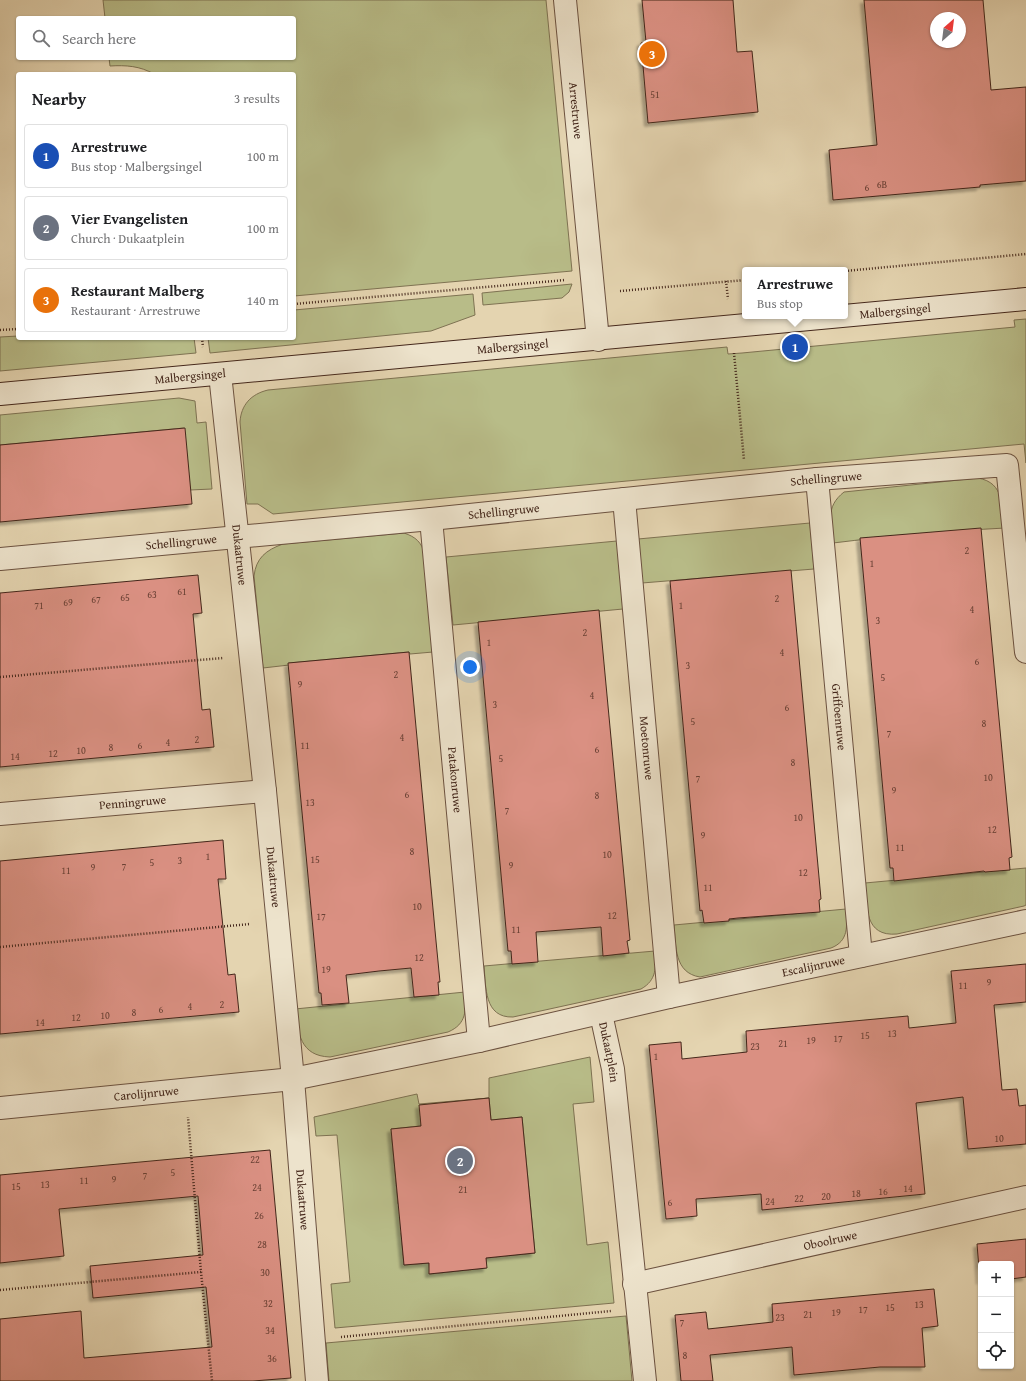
<!DOCTYPE html>
<html lang="en">
<head>
<meta charset="utf-8">
<style>
	body { margin:0; font-family:"Gentium Book Plus",serif; background:#f6f6f6; color:#202124 }
	.controls { position:absolute; right:12px; bottom:12px; display:grid; overflow:hidden; border-radius:4px; box-shadow:0 1px 3px #0004 }
	.controls button { width:36px; height:36px; display:grid; place-items:center; padding:0; border:0; border-bottom:1px solid #e0e0e0; background:#fff; color:#202124; font:20px sans-serif }
	.compass { position:absolute; left:930px; top:12px; width:36px; height:36px; border-radius:50%; background:#fff; box-shadow:0 1px 3px #0004; rotate:28deg }
	.you { position:absolute; left:470px; top:667px; width:14px; height:14px; margin:-10px; border:3px solid #fff; border-radius:50%; background:#1a73e8; box-shadow:0 0 0 6px #1a73e833 }
	.badge { display:grid; place-items:center; width:26px; height:26px; border-radius:50%; background:#8f2418; color:#fff; font-size:13px; font-weight:700 }
	.pin { position:absolute; translate:-50% -50%; border:2px solid #fff; box-shadow:0 1px 4px #0006 }
	.popup { position:absolute; left:742px; top:267px; width:106px; height:52px; box-sizing:border-box; display:grid; place-content:center; border-radius:4px; background:#fff; filter:drop-shadow(0 1px 3px #0005); font-size:13px; white-space:nowrap; color:#757577 }
	.popup b { font-size:15px; color:#202124 }
	.popup::after { content:''; position:absolute; left:50%; top:100%; margin-left:-8px; border:8px solid transparent; border-top-color:#fff }
	.list { margin:0; padding:0; list-style:none }
	h2 { display:flex; justify-content:space-between; align-items:center; height:52px; margin:0; padding:0 16px; font-size:17px }
	h2 small { font-size:13px; font-weight:400; color:#757577 }
	.list li { display:grid; grid-template-columns:26px 1fr auto; gap:12px; align-items:center; box-sizing:border-box; height:64px; margin:0 8px 8px; padding:0 8px; border:1px solid #e0e0e0; border-radius:4px }
	.list b { display:block; font-size:15px; white-space:nowrap }
	.list p { margin:0; font-size:13px; white-space:nowrap; color:#757577 }
	.list em { font-size:13px; font-style:normal; color:#757577 }
	.icon { flex:none; width:22px; height:22px; fill:none; stroke:currentColor; stroke-width:2; stroke-linecap:round; stroke-linejoin:round }
	.map { position:relative; flex:none; width:1026px; height:1381px; overflow:hidden }
	.search { position:absolute; background:#fff; box-shadow:0 1px 3px #0004; left:16px; top:16px; width:280px; height:44px; display:flex; align-items:center; gap:10px; box-sizing:border-box; padding:0 14px; border-radius:4px; color:#757577; font-size:15px }
	.panel { position:absolute; background:#fff; box-shadow:0 1px 3px #0004; left:16px; top:72px; width:280px; height:268px; border-radius:4px }
	.map>svg:first-child { display:block }
	.green { fill:#b8bc88; stroke:#7e7252; fill-rule:evenodd }
	.building { fill:#da9082; stroke:#44271b; fill-rule:evenodd; filter:url(#shadow) }
	.lines { fill:none; stroke-linecap:round; stroke-linejoin:round }
	.street-casing { stroke:#6c5240; stroke-width:24 }
	.secondary-casing { stroke:#44271b; stroke-width:24 }
	.path { stroke:#44271b; stroke-width:2.5; stroke-dasharray:1 2; stroke-linecap:butt }
	.street { stroke:#ede3cc; stroke-width:22 }
	.secondary { stroke:#ede3cc; stroke-width:22 }
	.labels { text-anchor:middle; stroke-width:4; stroke-linejoin:round; paint-order:stroke }
	.number-label { font-size:10px; fill:#6a4135 }
	.street-label { font-size:12px; fill:#44271b; stroke:#ede3cc }
</style>
</head>
<body>
<div class="map">
<svg width="1026" height="1381" viewBox="0 0 1026 1381">
	<defs>
		<filter id="shadow"><feDropShadow dx="-3.5" dy="3.5" stdDeviation="1" flood-color="#0004"/></filter>
	</defs>
	<rect width="100%" height="100%" fill="#e4d4b0"/>
	<filter id="stains"><feTurbulence type="fractalNoise" baseFrequency=".005" numOctaves="4"/><feColorMatrix values="0 0 0 0 .2 0 0 0 0 .09 0 0 0 0 .02 0 0 0 .5 -.17"/></filter>
	<radialGradient id="worn" r=".72"><stop offset=".6" stop-color="#630" stop-opacity="0"/><stop offset="1" stop-color="#630" stop-opacity=".3"/></radialGradient>
	<!-- green -->
	<path class="green" d="M103 0H546L572 271 294 296V74H154C140 66 126 65 110 66L109 58H294V18H105Z
		M572 284 569 292 562 298 483 305 482 293Z
		M473 294 475 315 431 331 210 353 208 338H294V310Z
		M1026 319V463L1024 444 273 514 258 504H247L240 422C241 405 251 394 268 390L727 347 728 354 742 353 1015 327 1014 320Z
		M18 336V338H194L196 353 0 371V337Z
		M179 398 195 401 197 423 206 422 212 489 190 490 184 428 0 445V415Z
		M978 478C1005 483 1001 506 1005 528 949 531 889 536 833 543 831 522 825 507 844 492Z
		M810 523 814 569 642 583 638 539Z
		M404 533C416 537 421 542 425 554L433 652 410 654 409 652 289 663V665L263 668 254 576C256 558 266 550 283 544Z
		M617 541 623 609 453 625 446 557Z
		M1026 868V905L1024 906 897 934C864 937 867 906 865 883Z
		M846 909C847 926 849 941 831 948L700 977C674 973 676 946 674 925Z
		M655 951C656 967 657 980 641 989L513 1017C484 1018 486 987 484 966Z
		M465 992C466 1010 467 1024 448 1032L330 1057C300 1056 298 1033 295 1009Z
		M590 1057 594 1102 573 1104 587 1245 608 1242 614 1303 335 1328 331 1284 350 1282 337 1135 316 1136 314 1117 417 1094 419 1104 489 1098V1078ZM489 1098 491 1120 522 1117 535 1253 486 1258V1268L430 1274 429 1263 404 1265 401 1233 445 1228 398 1204 391 1129 421 1126 420 1105Z
		M626 1316 632 1381H329L326 1343Z"/>
	<!-- building -->
	<path class="building" d="M642 0H733L737 52 752 51 758 112 648 123 641 43 646 42Z
		M864 0H983L991 90 1026 87V181L980 185V187L833 200 829 150 877 145ZM936 18H960V42H936Z
		M185 428 192 504 0 522V445Z
		M981 528 1012 857 1009 858 1010 870 985 872 984 871 894 881 893 868H890L860 538Z
		M791 570 821 899 819 900 820 912 738 918 729 919V921L704 923 702 910 700 911 670 581Z
		M198 575 202 613 193 614 202 710 210 709 214 747 0 767V593Z
		M599 610 630 940 627 941 629 953 603 956 601 927 536 932 538 962 512 964 511 951H508L478 622Z
		M409 652 436 941 440 982H438L439 995 414 997 411 968 379 971 346 975 349 1003 322 1005 321 993H319L288 663Z
		M223 840 226 879H218L228 975 235 974 239 1012 0 1034V861Z
		M1026 964V1002L994 1005 1002 1090 1017 1089 1019 1106 1026 1105V1144L968 1149 963 1097 916 1103 925 1194 762 1210 761 1194 696 1199 697 1216 666 1219 649 1045 681 1042 682 1059 747 1052 746 1031 908 1016 909 1028 956 1023 951 971Z
		M489 1098 491 1120 522 1117 535 1253 486 1258 487 1268 429 1274V1263L404 1265 391 1129 421 1126 419 1105Z
		M270 1150 291 1378 253 1381H0V1319L81 1311 84 1358 212 1347 206 1287 93 1298 90 1266 203 1255 198 1196 59 1209 64 1256 0 1263V1175Z
		M1026 1239V1277L1011 1279V1264H981L980 1281 977 1244Z
		M934 1289 938 1326 922 1328 925 1367H880L794 1375 792 1347 710 1355 713 1381H681L675 1315 706 1312 708 1329 773 1322 772 1304Z"/>
	<g class="lines">
		<!-- street casing -->
		<g class="street-casing">
			<g id="street">
				<path id="s1" d="M565 0 598 340"/>
				<path id="s2" d="M220 374 265 791 293 1079 317 1381"/>
				<path id="s3" d="M817 479 861 956"/>
				<path id="s4" d="M624 499 669 997"/>
				<path id="s5" d="M431 519 479 1041"/>
				<path id="s6" d="M0 559 431 519 817 479 1007 465 1026 652"/>
				<path id="s7" d="M0 814 265 791"/>
				<path id="s8" d="M601 1014 613 1069 645 1381"/>
				<path id="s9" d="M0 1108 293 1079 479 1041 669 997 1026 921"/>
				<path id="s10" d="M634 1284 1026 1197"/>
			</g>
		</g>
		<!-- secondary casing -->
		<g class="secondary-casing">
			<g id="secondary">
				<path id="s11" d="M0 394 1026 299"/>
			</g>
		</g>
		<!-- path -->
		<path class="path" d="M845 271 1026 254
			M726 281 728 299
			M620 291 745 280
			M294 304 565 280
			M0 330 18 329
			M202 338 203 347
			M734 353 744 460
			M0 677 223 658
			M0 947 250 924
			M201 1272 212 1381
			M0 1290 201 1272 188 1117
			M341 1337 611 1311"/>
		<!-- street -->
		<use href="#street" class="street"/>
		<!-- secondary -->
		<use href="#secondary" class="secondary"/>
	</g>
	<g class="labels">
		<!-- number labels -->
		<g class="number-label">
			<text x="655" y="98">51</text>
			<text x="882" y="188">6B</text>
			<text x="867" y="191">6</text>
			<text x="967" y="554">2</text>
			<text x="872" y="567">1</text>
			<text x="182" y="595">61</text>
			<text x="152" y="598">63</text>
			<text x="125" y="601">65</text>
			<text x="777" y="602">2</text>
			<text x="96" y="603">67</text>
			<text x="68" y="606">69</text>
			<text x="39" y="609">71</text>
			<text x="681" y="609">1</text>
			<text x="972" y="613">4</text>
			<text x="878" y="624">3</text>
			<text x="585" y="636">2</text>
			<text x="489" y="646">1</text>
			<text x="782" y="656">4</text>
			<text x="977" y="665">6</text>
			<text x="688" y="669">3</text>
			<text x="396" y="678">2</text>
			<text x="883" y="681">5</text>
			<text x="300" y="688">9</text>
			<text x="592" y="699">4</text>
			<text x="495" y="708">3</text>
			<text x="787" y="711">6</text>
			<text x="693" y="725">5</text>
			<text x="984" y="727">8</text>
			<text x="889" y="737">7</text>
			<text x="402" y="741">4</text>
			<text x="197" y="743">2</text>
			<text x="168" y="746">4</text>
			<text x="140" y="749">6</text>
			<text x="305" y="749">11</text>
			<text x="111" y="751">8</text>
			<text x="597" y="753">6</text>
			<text x="81" y="754">10</text>
			<text x="53" y="757">12</text>
			<text x="15" y="760">14</text>
			<text x="501" y="762">5</text>
			<text x="793" y="766">8</text>
			<text x="988" y="781">10</text>
			<text x="698" y="782">7</text>
			<text x="894" y="794">9</text>
			<text x="407" y="798">6</text>
			<text x="597" y="799">8</text>
			<text x="310" y="806">13</text>
			<text x="507" y="814">7</text>
			<text x="798" y="821">10</text>
			<text x="992" y="833">12</text>
			<text x="703" y="839">9</text>
			<text x="900" y="851">11</text>
			<text x="412" y="855">8</text>
			<text x="607" y="858">10</text>
			<text x="208" y="860">1</text>
			<text x="315" y="863">15</text>
			<text x="180" y="864">3</text>
			<text x="152" y="866">5</text>
			<text x="511" y="869">9</text>
			<text x="124" y="870">7</text>
			<text x="93" y="871">9</text>
			<text x="66" y="874">11</text>
			<text x="803" y="876">12</text>
			<text x="708" y="891">11</text>
			<text x="417" y="910">10</text>
			<text x="612" y="919">12</text>
			<text x="321" y="920">17</text>
			<text x="516" y="933">11</text>
			<text x="419" y="961">12</text>
			<text x="326" y="973">19</text>
			<text x="989" y="986">9</text>
			<text x="963" y="989">11</text>
			<text x="222" y="1008">2</text>
			<text x="190" y="1010">4</text>
			<text x="161" y="1013">6</text>
			<text x="134" y="1016">8</text>
			<text x="105" y="1019">10</text>
			<text x="76" y="1021">12</text>
			<text x="40" y="1026">14</text>
			<text x="892" y="1037">13</text>
			<text x="865" y="1039">15</text>
			<text x="838" y="1042">17</text>
			<text x="811" y="1044">19</text>
			<text x="783" y="1047">21</text>
			<text x="755" y="1050">23</text>
			<text x="656" y="1060">1</text>
			<text x="999" y="1142">10</text>
			<text x="255" y="1163">22</text>
			<text x="173" y="1176">5</text>
			<text x="145" y="1179">7</text>
			<text x="114" y="1183">9</text>
			<text x="84" y="1184">11</text>
			<text x="45" y="1188">13</text>
			<text x="16" y="1190">15</text>
			<text x="257" y="1191">24</text>
			<text x="908" y="1192">14</text>
			<text x="463" y="1193">21</text>
			<text x="883" y="1195">16</text>
			<text x="856" y="1197">18</text>
			<text x="826" y="1200">20</text>
			<text x="799" y="1202">22</text>
			<text x="770" y="1205">24</text>
			<text x="670" y="1206">6</text>
			<text x="259" y="1219">26</text>
			<text x="262" y="1248">28</text>
			<text x="265" y="1276">30</text>
			<text x="268" y="1307">32</text>
			<text x="919" y="1308">13</text>
			<text x="890" y="1311">15</text>
			<text x="863" y="1313">17</text>
			<text x="836" y="1316">19</text>
			<text x="808" y="1318">21</text>
			<text x="780" y="1321">23</text>
			<text x="682" y="1326">7</text>
			<text x="270" y="1334">34</text>
			<text x="685" y="1359">8</text>
			<text x="272" y="1362">36</text>
		</g>
		<!-- street labels -->
		<g class="street-label">
			<text dy="4" stroke="none"><textPath href="#s1" startOffset="111">Arrestruwe</textPath></text>
			<text dy="4" stroke="none"><textPath href="#s11" startOffset="899">Malbergsingel</textPath></text>
			<text dy="4" stroke="none"><textPath href="#s11" startOffset="515">Malbergsingel</textPath></text>
			<text dy="4" stroke="none"><textPath href="#s11" startOffset="191">Malbergsingel</textPath></text>
			<text dy="4" stroke="none"><textPath href="#s6" startOffset="830">Schellingruwe</textPath></text>
			<text dy="4" stroke="none"><textPath href="#s6" startOffset="506">Schellingruwe</textPath></text>
			<text dy="4" stroke="none"><textPath href="#s6" startOffset="182">Schellingruwe</textPath></text>
			<text dy="4" stroke="none"><textPath href="#s2" startOffset="182">Dukaatruwe</textPath></text>
			<text dy="4" stroke="none"><textPath href="#s3" startOffset="239">Griffoenruwe</textPath></text>
			<text dy="4" stroke="none"><textPath href="#s4" startOffset="250">Moetonruwe</textPath></text>
			<text dy="4" stroke="none"><textPath href="#s5" startOffset="262">Patakonruwe</textPath></text>
			<text dy="4" stroke="none"><textPath href="#s7" startOffset="133">Penningruwe</textPath></text>
			<text dy="4" stroke="none"><textPath href="#s2" startOffset="506">Dukaatruwe</textPath></text>
			<text dy="4" stroke="none"><textPath href="#s9" startOffset="827">Escalijnruwe</textPath></text>
			<text dy="4" stroke="none"><textPath href="#s8" startOffset="39">Dukaatplein</textPath></text>
			<text dy="4" stroke="none"><textPath href="#s9" startOffset="147">Carolijnruwe</textPath></text>
			<text dy="4" stroke="none"><textPath href="#s2" startOffset="830">Dukaatruwe</textPath></text>
			<text dy="4" stroke="none"><textPath href="#s10" startOffset="201">Oboolruwe</textPath></text>
		</g>
	</g>
	<rect width="100%" height="100%" filter="url(#stains)"/>
	<rect width="100%" height="100%" fill="url(#worn)"/>
</svg>
<div class="controls">
<button>+</button>
<button>−</button>
<button><svg class="icon" aria-label="locate" viewBox="0 0 24 24"><circle cx="12" cy="12" r="6"/><path d="M12 2v4M12 18v4M2 12h4M18 12h4"/></svg></button>
</div>
<svg class="compass" viewBox="-18 -18 36 36"><path d="M0-13l5 13h-10z" fill="#e53935"/><path d="M0 13l5-13h-10z" fill="#757577"/></svg>
<div class="you"></div>
<div class="pin badge" style="left:795px;top:347px;background:#1a4fb4">1</div>
<div class="popup"><b>Arrestruwe</b>Bus stop</div>
<div class="pin badge" style="left:460px;top:1161px;background:#6b7280">2</div>
<div class="pin badge" style="left:652px;top:54px;background:#e8710a">3</div>
<div class="search"><svg class="icon" aria-label="search" viewBox="0 0 24 24"><circle cx="10" cy="10" r="6"/><path d="M15 15l6 6"/></svg>Search here</div>
<section class="panel">
<h2>Nearby<small>3 results</small></h2>
<ul class="list">
<li><span class="badge" style="background:#1a4fb4">1</span><div><b>Arrestruwe</b><p>Bus stop · Malbergsingel</p></div><em>100 m</em></li>
<li><span class="badge" style="background:#6b7280">2</span><div><b>Vier Evangelisten</b><p>Church · Dukaatplein</p></div><em>100 m</em></li>
<li><span class="badge" style="background:#e8710a">3</span><div><b>Restaurant Malberg</b><p>Restaurant · Arrestruwe</p></div><em>140 m</em></li>
</ul>
</section>
</div>
</body>
</html>
